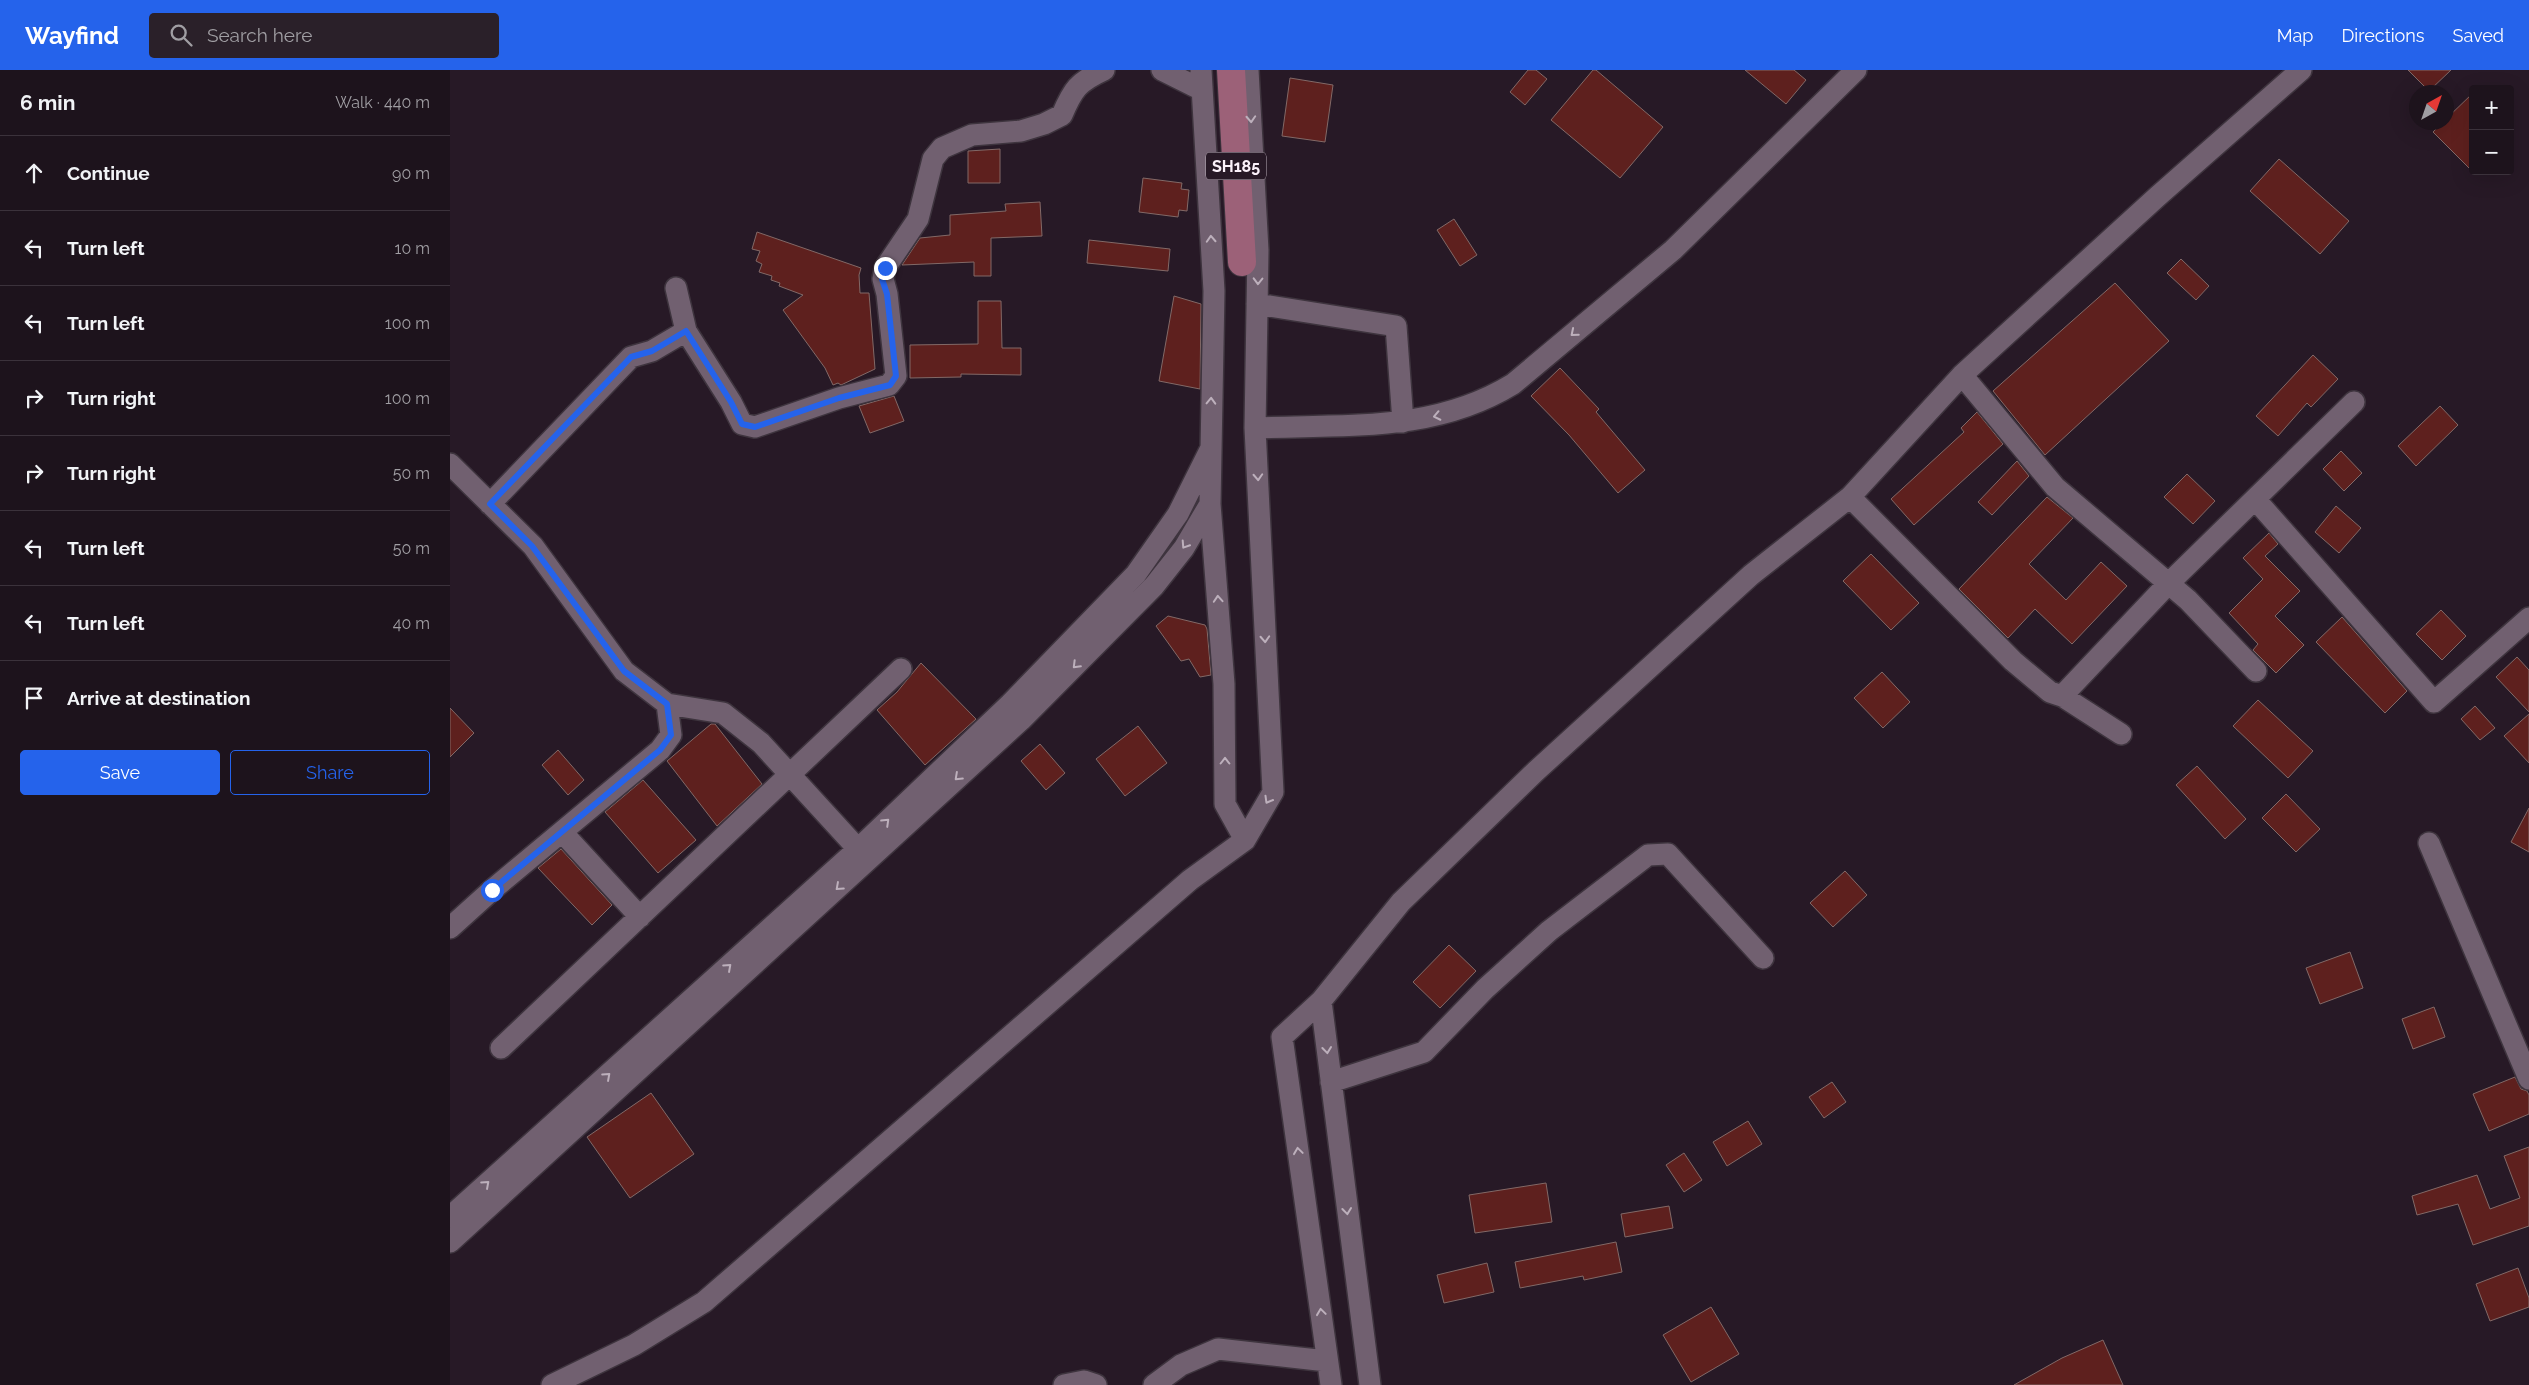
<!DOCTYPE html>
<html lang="en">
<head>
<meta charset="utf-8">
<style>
	body { margin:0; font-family:Raleway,sans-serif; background:#2a2029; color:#f1f3f6 }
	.controls { position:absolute; right:15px; top:15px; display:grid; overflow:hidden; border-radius:5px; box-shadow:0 5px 20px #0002 }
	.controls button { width:45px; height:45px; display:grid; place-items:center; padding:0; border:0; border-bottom:1px solid #3b323b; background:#1d131c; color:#f1f3f6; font:25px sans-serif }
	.compass { position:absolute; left:1959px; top:15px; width:45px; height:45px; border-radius:50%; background:#1d131c; box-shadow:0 5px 20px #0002; rotate:40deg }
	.stop { position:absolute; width:15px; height:15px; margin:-11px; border:4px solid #2563eb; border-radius:50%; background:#fff }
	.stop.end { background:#2563eb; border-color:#fff; box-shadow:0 1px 5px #0008 }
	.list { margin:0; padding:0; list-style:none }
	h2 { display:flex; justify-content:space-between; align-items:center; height:65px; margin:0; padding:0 20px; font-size:21px }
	h2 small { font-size:16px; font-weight:400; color:#a09ea3 }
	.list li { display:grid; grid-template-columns:32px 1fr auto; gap:15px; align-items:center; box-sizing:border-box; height:75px; padding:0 20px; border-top:1px solid #3b323b }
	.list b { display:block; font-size:19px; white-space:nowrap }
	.list em { font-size:16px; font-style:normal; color:#a09ea3 }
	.actions { display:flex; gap:10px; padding:15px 20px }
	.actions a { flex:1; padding:11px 0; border:1px solid #2563eb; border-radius:5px; text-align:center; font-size:18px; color:#2563eb }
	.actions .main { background:#2563eb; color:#fff }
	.icon { flex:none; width:28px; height:28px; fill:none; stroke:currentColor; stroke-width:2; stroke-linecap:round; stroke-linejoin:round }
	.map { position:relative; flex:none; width:2079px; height:1315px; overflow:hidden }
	header { display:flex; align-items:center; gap:30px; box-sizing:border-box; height:70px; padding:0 25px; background:#2563eb; color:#fff }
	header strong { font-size:24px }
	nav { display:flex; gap:28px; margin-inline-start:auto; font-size:18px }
	.search { width:350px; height:45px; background:#2a2029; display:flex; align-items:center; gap:12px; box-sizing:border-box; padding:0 18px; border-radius:5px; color:#a09ea3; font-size:19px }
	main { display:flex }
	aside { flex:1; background:#1d131c }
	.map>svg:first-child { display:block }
	.building { fill:#5e201e; stroke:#826967 }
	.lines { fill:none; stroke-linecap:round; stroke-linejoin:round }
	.street-casing { stroke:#3e343e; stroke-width:24 }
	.primary-casing { stroke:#3e343e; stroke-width:30 }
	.street { stroke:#716070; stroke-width:21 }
	.primary { stroke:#9c6178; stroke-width:28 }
	.oneway { stroke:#bdb0bc }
	.route { stroke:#2563eb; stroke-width:6 }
	.labels { text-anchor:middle; stroke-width:5; stroke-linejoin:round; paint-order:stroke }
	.shield { fill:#271926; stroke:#bbb0ba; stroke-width:1 }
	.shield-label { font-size:16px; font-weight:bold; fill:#fbf1fa }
</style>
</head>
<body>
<header>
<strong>Wayfind</strong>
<div class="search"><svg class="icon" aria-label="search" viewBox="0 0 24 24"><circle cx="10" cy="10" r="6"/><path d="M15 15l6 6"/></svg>Search here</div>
<nav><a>Map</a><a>Directions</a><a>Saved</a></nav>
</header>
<main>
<aside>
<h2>6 min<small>Walk · 440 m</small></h2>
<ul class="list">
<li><svg class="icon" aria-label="ahead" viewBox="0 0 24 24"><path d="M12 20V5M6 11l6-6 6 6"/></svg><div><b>Continue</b></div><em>90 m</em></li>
<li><svg class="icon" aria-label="left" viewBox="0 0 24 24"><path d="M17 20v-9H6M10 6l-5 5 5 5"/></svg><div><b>Turn left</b></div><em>10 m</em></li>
<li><svg class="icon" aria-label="left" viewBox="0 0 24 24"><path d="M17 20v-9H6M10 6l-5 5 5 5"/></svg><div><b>Turn left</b></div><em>100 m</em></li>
<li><svg class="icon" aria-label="right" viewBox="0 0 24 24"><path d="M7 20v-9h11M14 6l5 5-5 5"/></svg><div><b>Turn right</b></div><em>100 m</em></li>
<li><svg class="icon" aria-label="right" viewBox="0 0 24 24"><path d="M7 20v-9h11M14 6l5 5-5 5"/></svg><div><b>Turn right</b></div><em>50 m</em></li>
<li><svg class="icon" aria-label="left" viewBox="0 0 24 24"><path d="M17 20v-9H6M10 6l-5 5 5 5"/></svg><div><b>Turn left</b></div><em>50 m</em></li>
<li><svg class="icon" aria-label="left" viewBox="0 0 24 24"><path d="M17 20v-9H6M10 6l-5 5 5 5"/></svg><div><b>Turn left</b></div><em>40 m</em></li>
<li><svg class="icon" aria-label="arrive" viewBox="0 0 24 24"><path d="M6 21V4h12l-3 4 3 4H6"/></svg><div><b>Arrive at destination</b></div></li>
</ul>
<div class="actions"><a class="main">Save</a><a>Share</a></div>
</aside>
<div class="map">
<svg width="2079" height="1315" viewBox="0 0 2079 1315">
	<rect width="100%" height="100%" fill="#271926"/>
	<!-- building -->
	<path class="building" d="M1078 0H1086L1097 9 1075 35 1060 22Z
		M1143 0H1146L1213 57 1170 108 1101 50Z
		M1295 0H1344L1356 10 1336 34Z
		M1958 0H2001L1979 21Z
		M840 8 883 15 875 72 832 66Z
		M2023 23V102L1983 62 1993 52H1996V49Z
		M550 79V113H518V81Z
		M1829 89 1899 151 1870 184 1800 121Z
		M693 108 732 113 731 119 739 120 737 141 729 140 728 147 689 142Z
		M590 132 592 166 541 168V206H524V192L452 195 470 168 500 165V145L556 141 555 134Z
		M1004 149 1027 185 1010 196 987 160Z
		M307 162 411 198 409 205 410 223H419L425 299 391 315 388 313 383 315 375 298 333 240 353 225 329 216 330 213 321 210 322 206 309 202 312 194 306 191 310 181 302 179Z
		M639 170 720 179 718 201 637 193Z
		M1731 189 1759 216 1746 230 1717 203Z
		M1665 213 1719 271 1595 385 1543 321Z
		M724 226 751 234 750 319 709 311Z
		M528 231H551L552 278H571V305L511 304V307L460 308V275L528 274Z
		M1863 285 1888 309 1861 337 1857 333 1828 366 1806 346Z
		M1110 298 1149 339 1146 342 1195 400 1168 423 1119 365 1081 326Z
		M444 326 454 351 420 363 409 336Z
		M1990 336 2008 355 1966 396 1948 376Z
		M1527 342 1553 374 1464 455 1441 429 1514 362 1511 358Z
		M1891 381 1912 403 1894 421 1873 399Z
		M1567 391 1579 406 1542 445 1528 432Z
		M1737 404 1765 431 1743 454 1714 427Z
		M1597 427 1623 448 1579 494 1616 530 1651 492 1677 516 1622 574 1585 539 1558 568 1509 519Z
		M1886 436 1911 458 1889 483 1865 462Z
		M1819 463 1828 474 1815 486 1850 521 1825 546 1854 575 1826 603 1803 580 1808 574 1779 543 1813 509 1793 488Z
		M1421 484 1469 533 1441 560 1393 511Z
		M1991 540 2016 566 1992 590 1966 564Z
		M718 546 755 555 757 559 761 605 750 607 739 589 731 591 706 556Z
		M1892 547 1957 621 1935 643 1866 572Z
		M2067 587 2079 600V642L2046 607Z
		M471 593 526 649 475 695 427 640 447 622Z
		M1432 602 1460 632 1433 658 1404 628Z
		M1808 630 1863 681 1838 708 1783 656Z
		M2025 636 2045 658 2030 670 2011 649Z
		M0 638 24 663 0 687Z
		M2079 644V693L2054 666Z
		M261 654H265L312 714 267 756 217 691Z
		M688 656 717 693 675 726 646 689Z
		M590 674 615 703 596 720 571 691Z
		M108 680 134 710 118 725 92 695Z
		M1747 696 1796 749 1775 769 1726 715Z
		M193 710 246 770 208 803 155 742Z
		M1836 724 1870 759 1846 782 1812 748Z
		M2079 738V782L2061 772Z
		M111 779 162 835 142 855 88 798Z
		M1395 801 1417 825 1383 857 1360 833Z
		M999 875 1026 901 990 938 963 912Z
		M1900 882 1913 918 1870 934 1856 898Z
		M1984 937 1995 967 1963 979 1952 949Z
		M2065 1007 2071 1019 2077 1021 2079 1025V1044L2039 1061 2023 1024Z
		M1382 1012 1396 1032 1374 1048 1359 1027Z
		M201 1023 244 1084 180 1128 137 1067Z
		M1298 1051 1312 1074 1277 1096 1263 1072Z
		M2079 1077V1156L2023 1175 2008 1134 1967 1145 1962 1126 2027 1105 2040 1139 2070 1128 2054 1086Z
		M1234 1083 1252 1110 1234 1122 1216 1095Z
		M1096 1113 1102 1152 1025 1163 1019 1125Z
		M1219 1136 1223 1158 1175 1167 1171 1144Z
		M1166 1172 1172 1202 1134 1210 1133 1206 1070 1218 1065 1192Z
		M1037 1193 1044 1222 994 1233 987 1205Z
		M2068 1198 2079 1228V1237L2040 1251 2026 1214Z
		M1261 1237 1289 1284 1241 1312 1213 1265Z
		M1653 1270 1673 1315H1564L1612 1288Z"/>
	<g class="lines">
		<!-- street casing -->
		<g class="street-casing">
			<path id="street" d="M712 0 752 20
				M751 0 764 221 760 434 774 614 775 734 795 770
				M226 218 236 261
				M807 234 946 256 953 352
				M1512 305 1605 417 1738 530 1806 601
				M805 358C896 354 983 363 1063 314L1223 180 1406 0
				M0 394 83 476 174 601 217 634 273 643 311 673 408 779
				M1400 427 1563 591 1600 622 1612 626 1671 664
				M1805 429 1984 632 2079 548
				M40 434 181 287 202 281 236 261 281 332 292 354 305 357 389 328 439 315 446 306 437 224 433 209 435 198 468 149 483 89 492 78 522 65 571 61 594 54 612 45C623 19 628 12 654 0
				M1612 626 1717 515 1904 332
				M112 762 190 847
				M1979 773 2079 1009
				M0 858 42 820 210 680 221 665 217 634
				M871 931 920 1315
				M51 978 451 599
				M881 1012 974 982 1035 919 1099 861 1198 785 1218 784 1313 888
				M0 1147 408 779 560 634 686 504 728 444 760 380
				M0 1172 571 650 704 516 734 478 760 434
				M102 1315 184 1275 254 1232 740 810 795 770 823 722 805 358 808 180 798 0
				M614 1315 634 1311 646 1315
				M704 1315 731 1295 768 1279 877 1291
				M881 1315 832 967 871 931 951 832 1086 701 1301 505 1400 427 1512 305 1708 126 1851 0"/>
		</g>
		<!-- primary casing -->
		<g class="primary-casing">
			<path id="primary" d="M781 0 792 192"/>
		</g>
		<!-- street -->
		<use href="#street" class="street"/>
		<!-- primary -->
		<use href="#primary" class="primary"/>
	</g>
	<!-- one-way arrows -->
	<defs><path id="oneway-chevron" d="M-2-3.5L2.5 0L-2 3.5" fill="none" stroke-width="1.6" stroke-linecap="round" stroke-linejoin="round" transform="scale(1.25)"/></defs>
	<g class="oneway">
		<use href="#oneway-chevron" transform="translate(801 49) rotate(87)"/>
		<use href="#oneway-chevron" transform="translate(761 169) rotate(-93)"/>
		<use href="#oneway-chevron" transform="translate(808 211) rotate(91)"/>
		<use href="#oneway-chevron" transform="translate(1124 263) rotate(140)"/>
		<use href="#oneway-chevron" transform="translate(761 331) rotate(-88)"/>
		<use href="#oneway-chevron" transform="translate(987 346) rotate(168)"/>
		<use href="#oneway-chevron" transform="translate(808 407) rotate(87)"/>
		<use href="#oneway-chevron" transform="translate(735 475) rotate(123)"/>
		<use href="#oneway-chevron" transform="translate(768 529) rotate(-94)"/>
		<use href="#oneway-chevron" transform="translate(815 569) rotate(87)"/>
		<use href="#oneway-chevron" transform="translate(626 595) rotate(135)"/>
		<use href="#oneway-chevron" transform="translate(775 691) rotate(-90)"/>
		<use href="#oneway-chevron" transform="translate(508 707) rotate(137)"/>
		<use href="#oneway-chevron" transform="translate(818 730) rotate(120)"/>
		<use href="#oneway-chevron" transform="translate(436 752) rotate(-44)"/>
		<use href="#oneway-chevron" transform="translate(389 817) rotate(138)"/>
		<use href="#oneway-chevron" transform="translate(278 897) rotate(-42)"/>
		<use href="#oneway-chevron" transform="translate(877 980) rotate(83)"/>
		<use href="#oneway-chevron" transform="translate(157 1006) rotate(-42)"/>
		<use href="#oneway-chevron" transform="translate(848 1081) rotate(-98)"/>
		<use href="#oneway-chevron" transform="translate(36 1114) rotate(-42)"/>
		<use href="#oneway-chevron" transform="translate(897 1141) rotate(83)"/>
		<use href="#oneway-chevron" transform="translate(871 1242) rotate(-98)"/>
	</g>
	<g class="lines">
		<!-- route -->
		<path class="route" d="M42 820 210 680 221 665 217 634 174 601 82 476 40 434 181 287 202 281 236 261 281 332 292 354 305 357 389 328 440 315 446 306 437 224 432 209 435 198"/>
	</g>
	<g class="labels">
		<!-- shield labels -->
		<rect class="shield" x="756" y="82.5" width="60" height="27" rx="4"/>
		<g class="shield-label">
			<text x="786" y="102">SH185</text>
		</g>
	</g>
</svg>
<div class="controls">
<button>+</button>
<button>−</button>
</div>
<svg class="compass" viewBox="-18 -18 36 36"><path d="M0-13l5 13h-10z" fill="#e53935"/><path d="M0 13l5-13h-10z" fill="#a09ea3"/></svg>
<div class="stop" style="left:42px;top:820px"></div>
<div class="stop end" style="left:435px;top:198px"></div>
</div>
</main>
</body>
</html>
